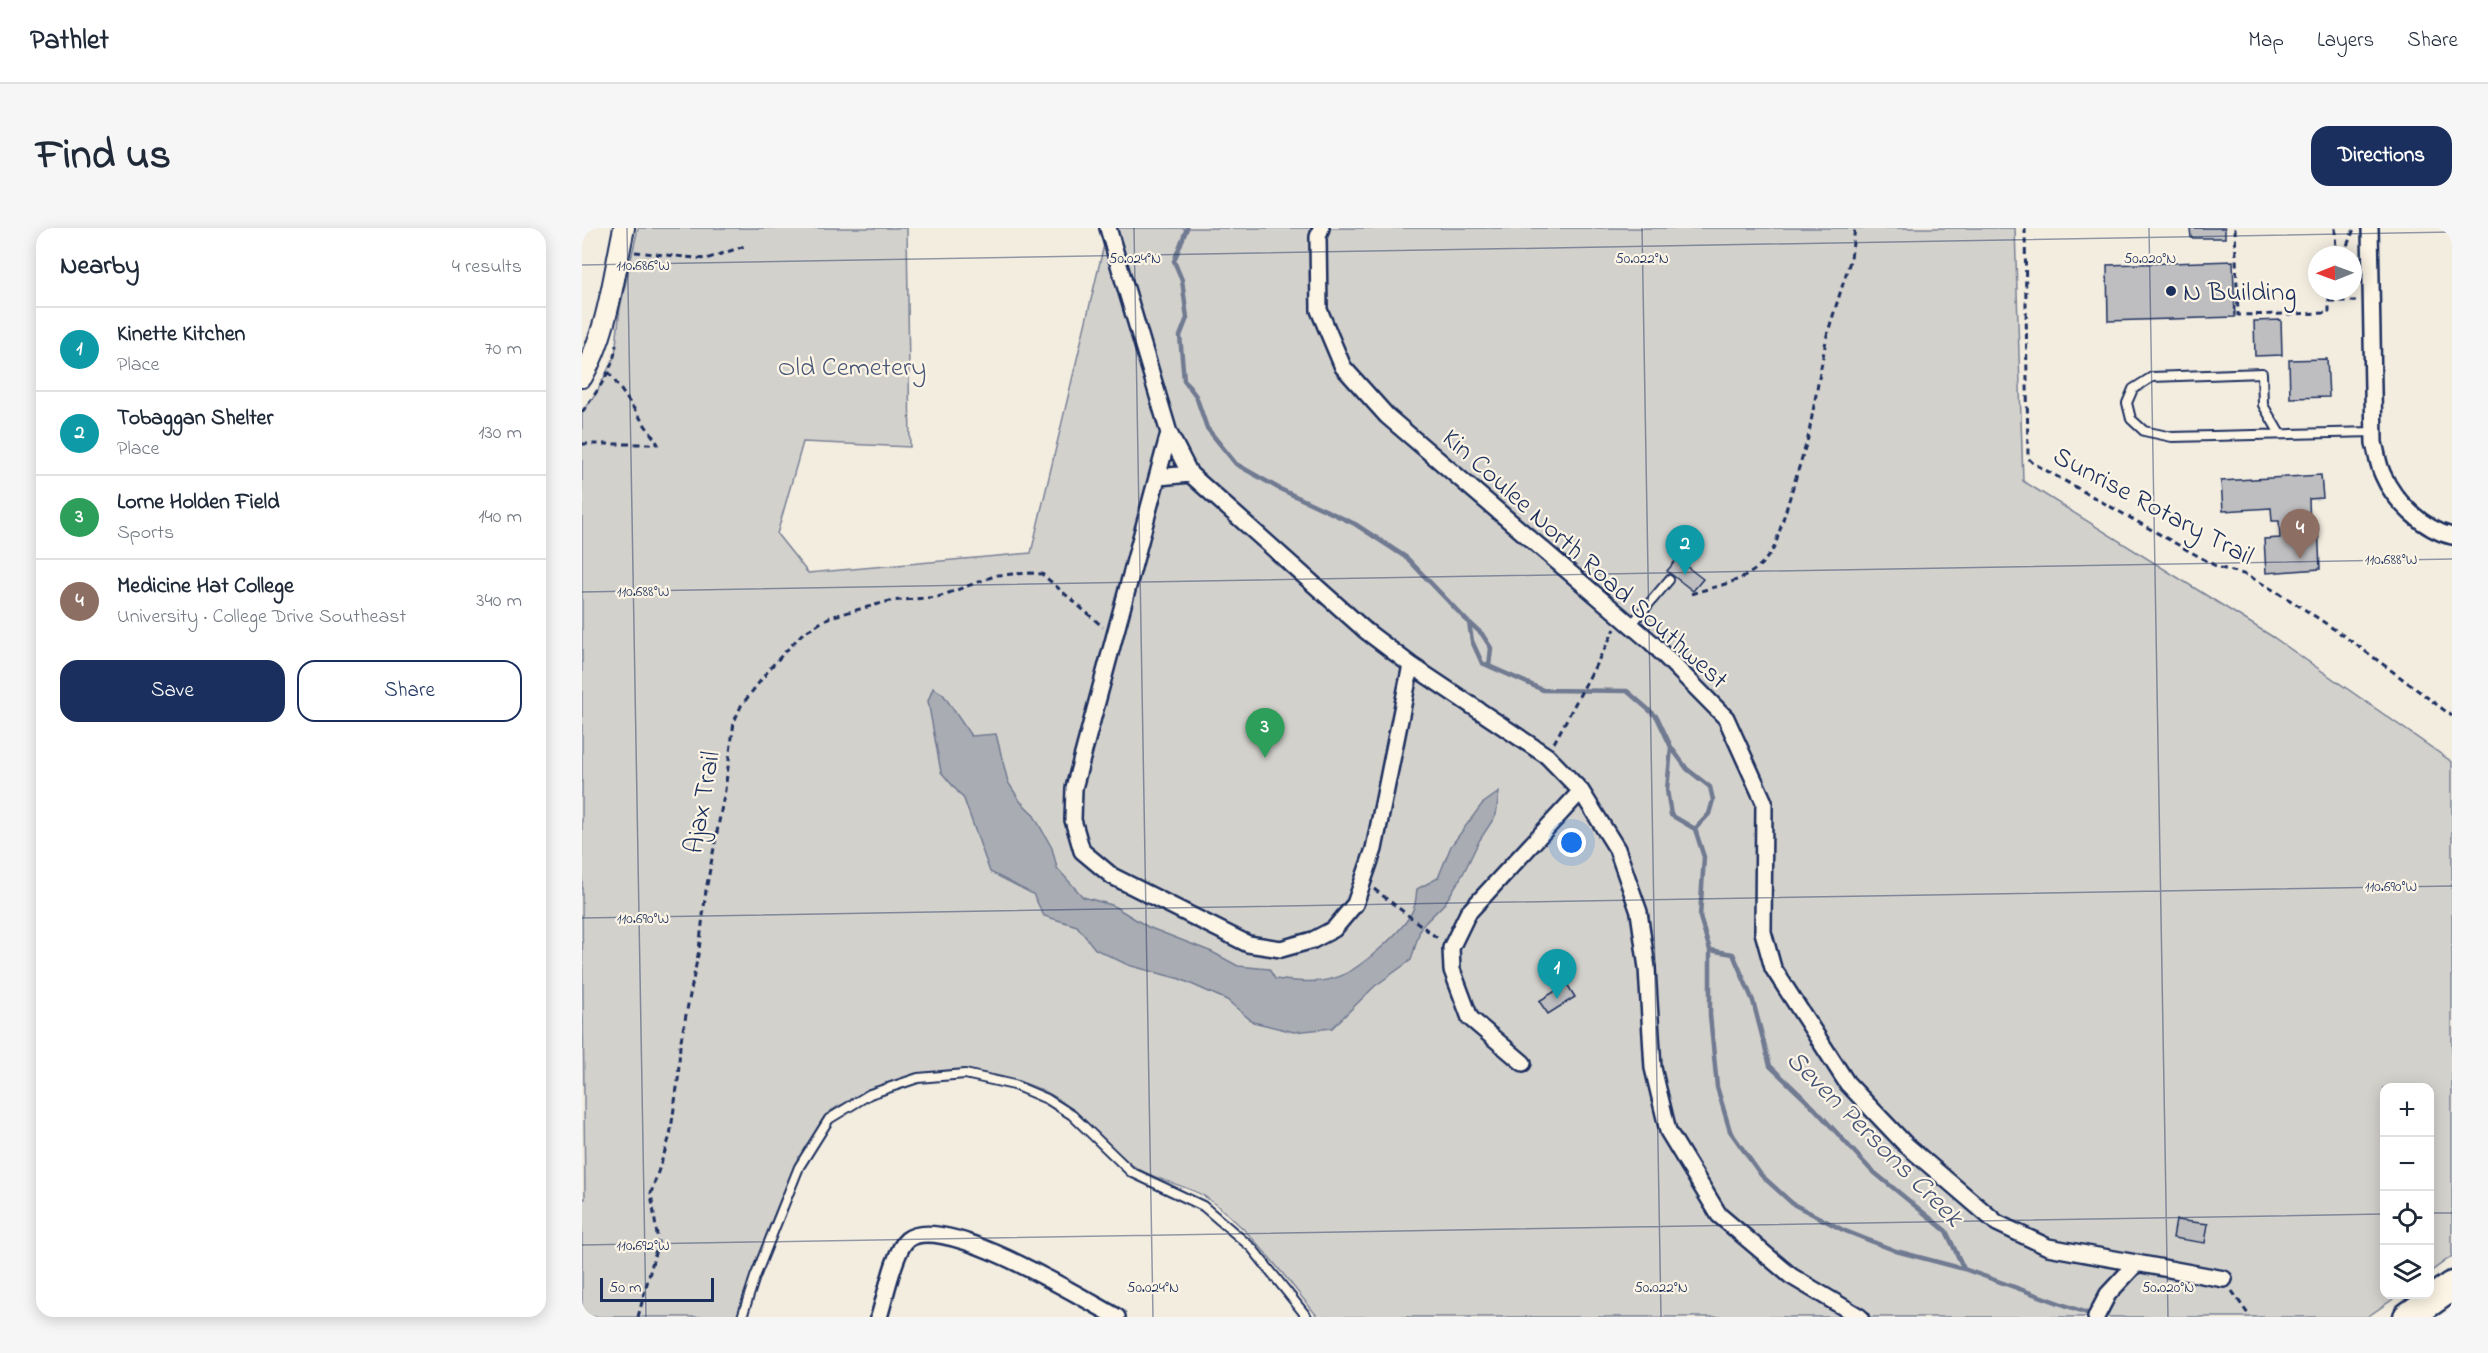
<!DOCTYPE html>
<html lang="en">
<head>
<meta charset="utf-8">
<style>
	body { margin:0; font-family:"Indie Flower",sans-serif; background:#f6f6f7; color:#1f2937 }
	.controls { position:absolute; right:18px; bottom:18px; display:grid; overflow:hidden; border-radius:12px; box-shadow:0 3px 15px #0003 }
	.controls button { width:54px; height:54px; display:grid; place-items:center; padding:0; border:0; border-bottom:2px solid #e0e1e3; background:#fff; color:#1f2937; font:30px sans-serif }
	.compass { position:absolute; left:1726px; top:18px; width:54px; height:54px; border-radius:50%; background:#fff; box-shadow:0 3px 15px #0003; rotate:269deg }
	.scale { position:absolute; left:18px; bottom:15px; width:114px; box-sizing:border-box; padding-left:6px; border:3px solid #1b2f5e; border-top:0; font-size:16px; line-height:21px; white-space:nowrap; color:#1b2f5e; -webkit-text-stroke:4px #fcf5e5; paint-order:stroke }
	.you { position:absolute; left:990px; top:615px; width:21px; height:21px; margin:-15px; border:4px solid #fff; border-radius:50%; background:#1a73e8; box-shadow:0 0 0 9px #1a73e833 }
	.badge { display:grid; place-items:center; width:39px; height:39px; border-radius:50%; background:#1b2f5e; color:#fff; font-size:20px; font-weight:700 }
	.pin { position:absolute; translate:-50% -50px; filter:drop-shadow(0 2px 3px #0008) }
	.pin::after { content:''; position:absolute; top:32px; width:21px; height:18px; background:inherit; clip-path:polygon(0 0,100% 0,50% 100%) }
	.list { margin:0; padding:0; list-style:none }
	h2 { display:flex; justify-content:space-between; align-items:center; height:78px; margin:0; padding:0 24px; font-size:26px }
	h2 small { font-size:20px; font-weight:400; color:#747a83 }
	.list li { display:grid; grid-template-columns:39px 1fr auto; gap:18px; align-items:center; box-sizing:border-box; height:84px; padding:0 24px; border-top:2px solid #e0e1e3 }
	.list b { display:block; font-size:22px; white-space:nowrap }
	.list p { margin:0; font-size:20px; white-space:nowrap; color:#747a83 }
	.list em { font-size:20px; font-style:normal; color:#747a83 }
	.actions { display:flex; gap:12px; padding:18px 24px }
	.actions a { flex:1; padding:14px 0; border:2px solid #1b2f5e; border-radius:18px; text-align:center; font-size:21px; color:#1b2f5e }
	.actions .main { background:#1b2f5e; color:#fff }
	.icon { flex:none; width:33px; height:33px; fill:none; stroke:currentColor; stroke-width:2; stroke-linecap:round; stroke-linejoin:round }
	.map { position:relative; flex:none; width:1870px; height:1089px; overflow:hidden; border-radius:18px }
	header { display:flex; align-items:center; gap:36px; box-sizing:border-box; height:84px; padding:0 30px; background:#fff; border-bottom:2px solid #e0e1e3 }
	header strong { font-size:28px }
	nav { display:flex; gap:33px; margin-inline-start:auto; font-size:21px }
	.intro { display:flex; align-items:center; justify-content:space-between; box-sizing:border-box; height:144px; padding:0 36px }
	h1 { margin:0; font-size:42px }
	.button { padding:15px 27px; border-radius:18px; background:#1b2f5e; color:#fff; font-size:21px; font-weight:700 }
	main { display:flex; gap:36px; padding:0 36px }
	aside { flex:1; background:#fff; border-radius:18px; box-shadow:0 3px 15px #0003 }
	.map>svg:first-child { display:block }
	.green { fill:#d3d1cc; stroke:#778095; stroke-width:1.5 }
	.water { fill:#a9acb3; stroke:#707a91; stroke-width:1.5 }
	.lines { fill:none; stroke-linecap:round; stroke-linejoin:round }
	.stream { stroke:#707a91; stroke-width:4.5 }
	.building { fill:#bebec0; stroke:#1b2f5e; stroke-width:1.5 }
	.service-casing { stroke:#1b2f5e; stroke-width:12 }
	.minor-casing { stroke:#1b2f5e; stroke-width:20 }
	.tertiary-casing { stroke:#1b2f5e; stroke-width:24 }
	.motorway-casing { stroke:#1b2f5e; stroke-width:33 }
	.path { stroke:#1b2f5e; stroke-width:3; stroke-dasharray:6 4.5; stroke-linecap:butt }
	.service { stroke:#fcf5e5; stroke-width:8 }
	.minor { stroke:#fcf5e5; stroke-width:15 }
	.tertiary { stroke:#fcf5e5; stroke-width:20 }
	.motorway { stroke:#fcf5e5; stroke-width:28 }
	.ticks { fill:none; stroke:#1b2f5e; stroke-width:1.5; stroke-opacity:0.45 }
	.poi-dot { fill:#1b2f5e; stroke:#fcf5e5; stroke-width:2 }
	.labels { text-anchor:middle; stroke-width:4.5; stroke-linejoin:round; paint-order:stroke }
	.poi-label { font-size:27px; fill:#1b2f5e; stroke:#fcf5e5; text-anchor:start }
	.park-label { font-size:27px; fill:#49587a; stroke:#fcf5e5 }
	.street-label { font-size:27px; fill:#1b2f5e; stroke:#fcf5e5 }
	.water-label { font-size:28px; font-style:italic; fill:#465478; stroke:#fcf5e5 }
	.ticks-label { font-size:15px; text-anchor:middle; fill:#1b2f5e; stroke:#fcf5e5; stroke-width:4.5; stroke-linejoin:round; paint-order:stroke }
</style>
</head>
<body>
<header>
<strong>Pathlet</strong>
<nav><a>Map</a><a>Layers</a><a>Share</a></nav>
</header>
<div class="intro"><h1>Find us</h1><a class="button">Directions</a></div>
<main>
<aside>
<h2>Nearby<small>4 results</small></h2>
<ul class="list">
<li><span class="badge" style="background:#0f9aa8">1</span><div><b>Kinette Kitchen</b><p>Place</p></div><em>70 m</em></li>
<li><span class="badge" style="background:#0f9aa8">2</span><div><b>Tobaggan Shelter</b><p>Place</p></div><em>130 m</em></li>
<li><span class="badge" style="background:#2e9e5b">3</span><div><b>Lorne Holden Field</b><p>Sports</p></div><em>140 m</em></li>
<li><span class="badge" style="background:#8d6e63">4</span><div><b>Medicine Hat College</b><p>University · College Drive Southeast</p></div><em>340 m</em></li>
</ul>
<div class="actions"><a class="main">Save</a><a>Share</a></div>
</aside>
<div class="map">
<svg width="1870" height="1089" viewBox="0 0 1870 1089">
	<rect width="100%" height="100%" fill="#f3ede0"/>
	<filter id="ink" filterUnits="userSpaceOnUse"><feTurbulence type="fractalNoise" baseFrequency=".0167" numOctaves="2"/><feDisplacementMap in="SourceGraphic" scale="12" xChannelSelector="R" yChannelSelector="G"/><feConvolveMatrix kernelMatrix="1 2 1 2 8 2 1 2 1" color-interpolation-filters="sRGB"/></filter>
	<g filter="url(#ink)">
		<!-- green -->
		<path class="green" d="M56 0H325L328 219 221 214 195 306 226 345 449 325 526 0H1433L1441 253 1691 409 1870 534V1028L1848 1044V860H1802V1066L1817 1067 1785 1089H736C702 1048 669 1001 625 970 606 957 573 953 550 937 520 916 498 881 464 864 401 834 329 837 269 872 262 876 251 880 245 886 239 891 235 902 231 909 197 963 176 1028 158 1089H0V971H3L0 677V184L14 166 33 127 38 80Z"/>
		<!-- water -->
		<path class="water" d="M351 460 361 466 389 508 414 506 426 554 438 573 451 586 470 620 475 640 501 669 530 677 566 699 630 724 656 738 687 741 693 751C712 753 734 756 753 750 775 744 825 701 832 679 834 674 834 667 835 661L856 650 869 618 900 576 917 564 914 587 897 613 881 646 863 675 839 699 829 732 793 758 750 800 712 804 671 794 645 772 598 751 546 737 513 721 495 698 462 688 451 666 408 644 382 571 359 544 346 473Z"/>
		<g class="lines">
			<!-- stream -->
			<path class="stream" d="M605 0 592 33 600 52 605 90 598 108 602 152 614 168 625 200 654 236 698 261 773 296 825 330 887 395 890 413 900 435 961 462 1045 463 1075 489 1089 519 1085 562 1089 587 1113 601 1122 629 1118 689 1128 722V787L1135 859 1148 903 1179 947 1211 976 1261 1002 1314 1023 1382 1041 1513 1088
				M888 395 900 406 909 420 907 438
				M1089 519 1105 541 1128 559 1131 572 1127 586 1113 601
				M1128 722 1151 726 1171 773 1188 838 1233 881 1288 941 1364 1003 1382 1041"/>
		</g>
		<!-- building -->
		<path class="building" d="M1608 0H1643V10H1609Z
			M1651 33 1653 89 1526 93 1525 37Z
			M1699 92 1700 127 1673 128 1672 93Z
			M1745 131 1747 169 1708 170 1707 132Z
			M1739 247 1741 270 1727 271 1728 298 1736 297 1738 341 1684 345 1682 311 1698 310 1697 293H1690L1689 280 1641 283 1639 253Z
			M1095 331 1121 351 1111 363 1085 343Z
			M985 756 993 769 966 786 957 773Z
			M1594 992 1626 996 1623 1015 1591 1010Z"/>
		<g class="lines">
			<!-- service casing -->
			<g class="service-casing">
				<path id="service" d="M1698 206 1681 177 1680 145 1570 149 1551 161 1545 175 1549 191 1562 203 1590 209 1792 204
					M1049 397 1087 352
					M160 1089 173 1049 217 939 247 891 288 866 336 850 383 846 432 857 465 871 490 887 549 944 621 978 670 1020 725 1089"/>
			</g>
			<!-- minor casing -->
			<g class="minor-casing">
				<path id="minor" d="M526 0 587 205 608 246 784 403 829 437 965 528 999 563 1035 621 1057 684 1065 740 1071 840 1086 903 1137 987 1209 1048 1278 1089
					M739 0 736 9 737 82 761 139 805 188 1070 415 1144 490 1182 574 1181 704 1191 740 1265 855 1323 916 1415 995 1466 1019 1642 1051
					M1788 0 1792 215C1795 225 1796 237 1801 247 1812 273 1842 302 1870 308
					M587 205 492 560 491 592 500 623 530 648 666 716 699 721 731 712 752 701 773 676 792 621 829 437
					M577 249 608 246
					M941 835 888 790 870 742 869 720 886 685 999 563
					M297 1089C303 1071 312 1023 325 1012 360 983 500 1070 535 1089
					M1514 1089 1526 1066 1554 1036"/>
			</g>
			<!-- tertiary casing -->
			<g class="tertiary-casing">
				<path id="tertiary" d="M0 149C26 104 31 51 42 0"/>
			</g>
			<!-- motorway casing -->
			<g class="motorway-casing">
				<path id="motorway" d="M1826 1089 1870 1058"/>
			</g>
			<!-- path -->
			<path class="path" d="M1443 0 1446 230 1451 235 1632 337C1644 343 1658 343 1670 350 1740 388 1807 441 1870 488
				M1653 0 1656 87 1747 85V63
				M1753 0 1754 27
				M53 24 124 31 163 18
				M1761 27 1772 1
				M1747 73H1776
				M0 184C14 165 32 141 34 117
				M0 216H76L26 143
				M1109 366C1146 354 1172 354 1193 318L1226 210 1245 107 1269 30 1273 0
				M972 515 1033 401
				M792 661 858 712
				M1650 1063 1668 1089
				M0 1086 9 1089
				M56 1089 76 1014 69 965 88 908 96 853 98 817 117 722 124 662 143 562 152 494 159 478 189 439 220 406 248 389 308 373 356 369 415 347 449 345 460 346 521 399"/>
			<!-- service -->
			<use href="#service" class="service"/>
			<!-- minor -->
			<use href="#minor" class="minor"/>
			<!-- tertiary -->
			<use href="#tertiary" class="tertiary"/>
			<!-- motorway -->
			<use href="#motorway" class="motorway"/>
		</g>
	</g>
	<!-- ticks -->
	<path class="ticks" d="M45 0 64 1089M552 0 571 1089M1060 0 1079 1089M1567 0 1586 1089M0 37 1870 4M0 364 1870 331M0 690 1870 658M1848 985H1870M0 1017 1802 986"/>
	<!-- markers -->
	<circle class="poi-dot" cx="1589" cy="63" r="6"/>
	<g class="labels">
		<!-- poi labels -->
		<g class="poi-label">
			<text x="1601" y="72">N Building</text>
		</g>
		<!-- park labels -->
		<g class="park-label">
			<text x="270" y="147">Old Cemetery</text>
		</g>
		<!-- street labels -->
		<g class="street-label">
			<text transform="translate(1572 277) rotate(28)" y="9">Sunrise Rotary Trail</text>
			<text transform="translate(1004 330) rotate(42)" y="9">Kin Coulee North Road Southwest</text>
			<text transform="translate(119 574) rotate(-80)" y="9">Ajax Trail</text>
		</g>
		<!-- water labels -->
		<g class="water-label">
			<text transform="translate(1294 909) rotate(45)" y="10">Seven Persons Creek</text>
		</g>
	</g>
	<g class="ticks-label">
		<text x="553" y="35">50.024°N</text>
		<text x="1060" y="35">50.022°N</text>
		<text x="1568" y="35">50.020°N</text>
		<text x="61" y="42">110.686°W</text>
		<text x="1809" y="336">110.688°W</text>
		<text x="61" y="368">110.688°W</text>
		<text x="1809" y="663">110.690°W</text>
		<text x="61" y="695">110.690°W</text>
		<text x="61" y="1022">110.692°W</text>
		<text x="571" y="1064">50.024°N</text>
		<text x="1079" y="1064">50.022°N</text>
		<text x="1586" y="1064">50.020°N</text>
	</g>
</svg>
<div class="controls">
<button>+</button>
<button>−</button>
<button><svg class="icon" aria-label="locate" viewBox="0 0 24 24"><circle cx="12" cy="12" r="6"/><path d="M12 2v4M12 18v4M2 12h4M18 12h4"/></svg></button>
<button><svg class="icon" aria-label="layers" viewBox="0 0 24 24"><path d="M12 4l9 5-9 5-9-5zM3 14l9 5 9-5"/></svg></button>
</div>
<svg class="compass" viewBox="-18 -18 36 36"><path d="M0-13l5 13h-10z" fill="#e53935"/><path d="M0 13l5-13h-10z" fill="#747a83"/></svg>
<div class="scale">50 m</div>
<div class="you"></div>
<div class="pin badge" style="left:975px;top:771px;background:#0f9aa8">1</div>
<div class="pin badge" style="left:1103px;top:347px;background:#0f9aa8">2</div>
<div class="pin badge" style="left:683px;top:530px;background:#2e9e5b">3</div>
<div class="pin badge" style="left:1718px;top:331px;background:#8d6e63">4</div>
</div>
</main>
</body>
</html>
